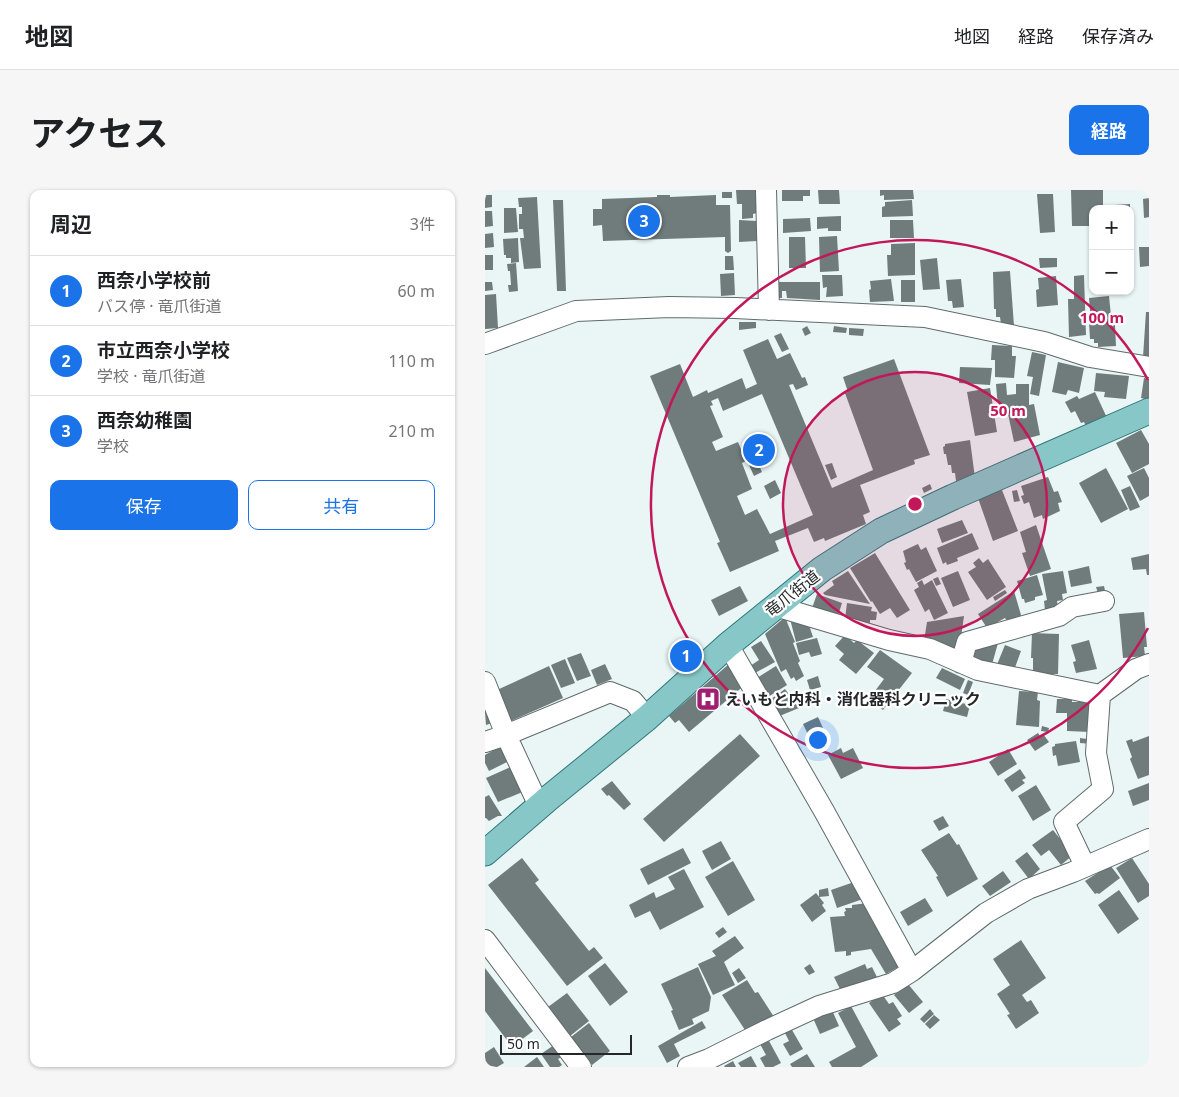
<!DOCTYPE html>
<html lang="ja">
<head>
<meta charset="utf-8">
<style>
	body { margin:0; font-family:"Noto Sans","Noto Sans JP",sans-serif; background:#f6f6f6; color:#202124 }
	.controls { position:absolute; right:15px; top:15px; display:grid; overflow:hidden; border-radius:10px; box-shadow:0 1px 4px #0004 }
	.controls button { width:45px; height:45px; display:grid; place-items:center; padding:0; border:0; border-bottom:1px solid #e0e0e0; background:#fff; color:#202124; font:25px sans-serif }
	.scale { position:absolute; left:15px; bottom:12px; width:132px; box-sizing:border-box; padding-left:5px; border:2px solid #242828; border-top:0; font-size:14px; line-height:18px; white-space:nowrap; color:#242828; -webkit-text-stroke:4px #fff; paint-order:stroke }
	.you { position:absolute; left:332px; top:549px; width:18px; height:18px; margin:-12px; border:4px solid #fff; border-radius:50%; background:#1a73e8; box-shadow:0 0 0 8px #1a73e833 }
	.badge { display:grid; place-items:center; width:32px; height:32px; border-radius:50%; background:#1a73e8; color:#fff; font-size:16px; font-weight:700 }
	.pin { position:absolute; translate:-50% -50%; border:2px solid #fff; box-shadow:0 1px 5px #0006 }
	.list { margin:0; padding:0; list-style:none }
	h2 { display:flex; justify-content:space-between; align-items:center; height:65px; margin:0; padding:0 20px; font-size:21px }
	h2 small { font-size:16px; font-weight:400; color:#757577 }
	.list li { display:grid; grid-template-columns:32px 1fr auto; gap:15px; align-items:center; box-sizing:border-box; height:70px; padding:0 20px; border-top:1px solid #e0e0e0 }
	.list b { display:block; font-size:19px; white-space:nowrap }
	.list p { margin:0; font-size:16px; white-space:nowrap; color:#757577 }
	.list em { font-size:16px; font-style:normal; color:#757577 }
	.actions { display:flex; gap:10px; padding:15px 20px }
	.actions a { flex:1; padding:11px 0; border:1px solid #1a73e8; border-radius:10px; text-align:center; font-size:18px; color:#1a73e8 }
	.actions .main { background:#1a73e8; color:#fff }
	.map { position:relative; flex:none; width:664px; height:877px; overflow:hidden; border-radius:10px }
	header { display:flex; align-items:center; gap:30px; box-sizing:border-box; height:70px; padding:0 25px; background:#fff; border-bottom:1px solid #e0e0e0 }
	header strong { font-size:24px }
	nav { display:flex; gap:28px; margin-inline-start:auto; font-size:18px }
	.intro { display:flex; align-items:center; justify-content:space-between; box-sizing:border-box; height:120px; padding:0 30px }
	h1 { margin:0; font-size:35px }
	.button { padding:12px 22px; border-radius:10px; background:#1a73e8; color:#fff; font-size:18px; font-weight:700 }
	main { display:flex; gap:30px; padding:0 30px }
	aside { flex:1; background:#fff; border-radius:10px; box-shadow:0 1px 4px #0004 }
	.map>svg:first-child { display:block }
	.building { fill:#707b7b; fill-rule:evenodd }
	.lines { fill:none; stroke-linecap:round; stroke-linejoin:round }
	.minor-casing { stroke:#606a6a; stroke-width:22 }
	.major-casing { stroke:#307779; stroke-width:27 }
	.minor { stroke:#fff; stroke-width:20 }
	.major { stroke:#87c7c8; stroke-width:25 }
	.ring { fill:none; stroke:#c2185b; stroke-width:2.5 }
	.labels { text-anchor:middle; stroke-width:4.5; stroke-linejoin:round; paint-order:stroke }
	.street-label { font-size:16px; fill:#242828; stroke:#fff }
	.poi-label { font-size:16px; font-weight:bold; fill:#242828; stroke:#fff; text-anchor:start }
	.centre { fill:#c2185b; stroke:#fff; stroke-width:2.5 }
	.ring-label { font-size:15px; text-anchor:middle; font-weight:bold; fill:#c2185b; stroke:#fff; stroke-width:4.5; stroke-linejoin:round; paint-order:stroke }
</style>
</head>
<body>
<header>
<strong>地図</strong>
<nav><a>地図</a><a>経路</a><a>保存済み</a></nav>
</header>
<div class="intro"><h1>アクセス</h1><a class="button">経路</a></div>
<main>
<aside>
<h2>周辺<small>3件</small></h2>
<ul class="list">
<li><span class="badge">1</span><div><b>西奈小学校前</b><p>バス停 · 竜爪街道</p></div><em>60 m</em></li>
<li><span class="badge">2</span><div><b>市立西奈小学校</b><p>学校 · 竜爪街道</p></div><em>110 m</em></li>
<li><span class="badge">3</span><div><b>西奈幼稚園</b><p>学校</p></div><em>210 m</em></li>
</ul>
<div class="actions"><a class="main">保存</a><a>共有</a></div>
</aside>
<div class="map">
<svg width="664" height="877" viewBox="0 0 664 877">
	<rect width="100%" height="100%" fill="#eaf5f5"/>
	<!-- building -->
	<path class="building" d="M251 0H271L272 23 268 24V28L257 29V14H252Z
		M297 0H325V6H318V11H297Z
		M333 0H354L355 14H334Z
		M395 0H428L429 9 399 10V5L395 6Z
		M586 0H618V19H608V36H587Z
		M237 2H247V8H237Z
		M552 4H568L570 42 555 43Z
		M0 5H7V17L0 18Z
		M172 5H185V7L231 5V15H245L246 61 243 63 240 61V47L118 51 117 35 108 36V19H117V9L172 7Z
		M52 7 56 78 39 79 35 48H39L38 39H34V24H37V17H34L33 8Z
		M664 8V27L659 28 658 9Z
		M68 10H78L81 101H72Z
		M427 10 428 26 397 27V17L400 16V12Z
		M645 14V19H630V15Z
		M19 18H31L33 42 19 43Z
		M0 21H7L8 36 0 37Z
		M356 26V41H343V38L332 39V27Z
		M325 28 326 41 298 43V29Z
		M254 30 272 31V51L254 52Z
		M405 30H428L429 48H405Z
		M8 43 9 57 0 58V44Z
		M352 46 354 81 335 82 334 47Z
		M304 47H320L321 78H304Z
		M33 48 34 72 26 73V68H21V65H19L18 49Z
		M430 53V85L403 86 402 65H406V54Z
		M654 57H664V76L655 77Z
		M0 65H8V80H0Z
		M240 66H248L249 80H240Z
		M452 68 455 99 438 100 435 70Z
		M554 68H572V77L555 78Z
		M31 73 33 101 24 102 23 95H26L25 81H23L22 74Z
		M525 81 529 136 516 134 515 127H511V119H509L508 82Z
		M249 83 250 105 236 106 235 84Z
		M337 85H357L358 106 341 107 342 97 338 98Z
		M599 85 601 145 584 147 583 109H589V86Z
		M571 86 573 115 552 117 551 100 554 99 553 88Z
		M406 89 409 111 385 112 384 100 386 99 385 91Z
		M476 89 479 117 468 118 467 111H463L461 90Z
		M416 90H430V112H416Z
		M0 92H7L8 100 0 101Z
		M290 92H335V110L302 108 301 101H297V108H290Z
		M11 104 13 138 0 139V105Z
		M624 106 627 136 630 135 631 156 613 157V153H609V149H605L604 132H606L604 108Z
		M661 122H664V167H658Z
		M254 132H271V138L254 140Z
		M322 136 326 143 320 146 317 139Z
		M349 136 362 138 361 143 348 142Z
		M364 138 379 139 378 146 364 145Z
		M296 143 304 159 297 162 289 146Z
		M283 149 292 169 305 163 317 188 320 187 323 195 311 200 308 194 304 195 347 298 388 280 360 203 363 202 358 187 409 169 445 265 429 270 430 274 375 295 385 322 378 325 381 334 340 351 339 348 329 352 323 338 290 351 294 361 245 382 232 353 235 352 165 186 195 174 208 207 222 200 223 203 257 188 261 199 272 194 258 160ZM277 204 328 325 285 344 272 319 260 325 252 306 267 299 257 273 261 271 253 252 231 261 227 252 238 247 225 216 228 215 226 211 233 208 238 221Z
		M507 155 527 156V166H531L529 188 510 187V170H506Z
		M547 162 561 165 554 206 545 204 548 187 542 186Z
		M573 172 599 178 594 203 583 200 581 205 567 202Z
		M475 177 507 178 505 195 474 193Z
		M611 183 644 186 641 209 619 207 620 202 609 201Z
		M659 188 664 189V210L656 208Z
		M521 193 522 205 531 204V194H544V215L549 214 555 245 529 252 522 219 515 220 512 207 511 194Z
		M505 198 512 242 490 246 482 202Z
		M610 202 623 230 603 240 599 232 596 233 590 221 586 223 580 212 592 206 594 209Z
		M656 240 664 254V274L647 283 631 253Z
		M485 250 490 288 471 291 470 283H467L466 275H463L461 264H459L458 257 460 256V254Z
		M272 271 277 282 269 286 264 275Z
		M347 273 352 287 346 290 340 275Z
		M621 278 643 319 616 333 594 293Z
		M659 278 664 288V306L655 311 642 286Z
		M563 287 569 302 573 301 577 312 573 313 575 321 558 329 557 325 549 328 544 312 539 314 536 306 539 305 536 296Z
		M290 290 296 303 285 309 279 296Z
		M445 294 447 299 439 303 437 298Z
		M645 296 655 317 645 321 636 300Z
		M517 300 533 341 508 351 493 308Z
		M532 300 535 311 529 312 527 301Z
		M477 330 483 343 457 353 452 339Z
		M551 335 566 379 545 386 537 363 541 362 535 342Z
		M487 343 494 359 472 368 473 371 462 375 461 372 458 374 452 358Z
		M433 354 436 360 441 357 452 381 431 392 424 379 422 380 419 373 421 372 418 361Z
		M390 363 425 420 412 428 405 418 395 424 387 411 386 412 365 378Z
		M664 364V385H662L661 379 648 380 646 368Z
		M494 368 498 373 503 369 521 397 502 410 483 382 491 377 488 373Z
		M604 376 607 393 586 397 583 381Z
		M363 381 385 414 340 405 338 403 349 395 347 391Z
		M473 381 485 410 468 417 456 388Z
		M578 381 582 403 577 404 578 410 572 411 573 417 560 420 559 411 562 410 557 384Z
		M552 385 558 405 550 407V410L540 413 539 409H537L532 391Z
		M453 387 456 394 451 396 448 389Z
		M437 390 439 395 447 390 463 423 449 430 444 419 440 422 429 400 434 397 432 393Z
		M255 396 263 411 234 426 226 410Z
		M619 396 621 405 614 406 611 397Z
		M520 400 522 403 510 411 508 407Z
		M529 401 536 425 534 431 523 432 520 428 502 438 493 424Z
		M332 404 357 413 352 429 326 421Z
		M362 413 387 417 386 421 392 422 391 430H385V433L360 429Z
		M659 422 662 457H659L660 466 638 468 634 424Z
		M479 426 474 462 439 451 442 432Z
		M300 427 310 452 308 453 315 471 313 473 319 486 311 491 309 487 306 489 301 479 296 482 280 444Z
		M305 429 324 435 328 447 311 452Z
		M547 443 574 444 573 484H567L566 489 548 483V468H546Z
		M360 445 369 453 372 450 389 463 371 484 354 470 359 464 350 456Z
		M332 448 337 464 326 467 324 462 314 465 311 453Z
		M604 450 612 479 591 483 588 472 591 471 586 455Z
		M276 451 290 472 270 483 265 476 274 470 266 457Z
		M513 453 506 478 486 473 489 458Z
		M520 455 536 461 528 483 511 477Z
		M395 460 427 483 398 520 384 509 399 489 382 477Z
		M96 463 106 486 92 491 82 468Z
		M80 469 90 493 76 498 66 475Z
		M120 474 127 489 112 495 106 480Z
		M244 474 261 494 204 542 194 530 190 533 184 526Z
		M64 476 78 508 26 531 12 500Z
		M291 476 302 495 283 507 272 488Z
		M457 478 480 489 475 500 451 488Z
		M333 486 336 497 325 500 322 490Z
		M483 490 488 492 483 505 478 503Z
		M300 499 314 518 292 527 282 512Z
		M534 501 553 502 552 510 555 511 554 537 531 535Z
		M461 509 485 515 482 527 458 521Z
		M572 509H587V512H593V511H606L605 542 582 541V523H571Z
		M5 521 7 533 1 535 0 522Z
		M333 527 343 549 328 555 318 534Z
		M557 536 564 538 563 542 556 541Z
		M553 543 555 546 558 544 564 552 550 561 542 550Z
		M255 544 275 566 179 652 158 629Z
		M664 546V585L653 589 645 569 647 567 641 551 647 549 648 552Z
		M595 548 602 549 607 554 595 553Z
		M591 551 595 572 573 576 571 565 568 566 567 557 570 556V554Z
		M18 555 26 570 4 581 0 573V565Z
		M356 558 358 563 368 558 378 578 356 589 343 565Z
		M523 559 532 574 513 586 504 572Z
		M28 576 40 601 13 612 1 588Z
		M535 579 541 588 537 590 540 593 527 602 519 590Z
		M127 591 146 614 139 620 124 605 122 606 116 599Z
		M664 593V610L648 616 643 601Z
		M551 595 566 620 548 631 533 606Z
		M4 605 17 626H13L4 631 1 628H0V607Z
		M458 626 464 636 454 641 448 631Z
		M568 640 588 665 576 675 564 660 556 666 547 655Z
		M464 643 472 655 474 654 493 689 462 707 451 687 453 686 436 660Z
		M236 651 246 669 227 680 217 661Z
		M198 658 206 673 163 695 155 679Z
		M542 662 555 679 544 689 530 671Z
		M37 668 54 690 50 693 104 761 109 757 118 768 82 796 3 695Z
		M647 668 664 694V706L653 713 631 678Z
		M248 671 270 710 243 726 220 687Z
		M625 675 635 688 614 704 612 703 610 704 600 691Z
		M199 679 219 717 175 740 165 721 150 728 144 715 169 702 171 708 190 699 183 687Z
		M518 681 526 692 505 706 497 696Z
		M372 691 378 709 352 718 346 700Z
		M343 698 344 706 334 707V700Z
		M634 700 654 729 633 744 613 715Z
		M331 703 339 713 337 715 341 721 327 732 315 715Z
		M440 708 448 721 423 736 415 722Z
		M383 713 385 726 391 725 417 775 401 784 386 759 366 762V765L361 766V761L350 762 345 727 360 726 359 722 361 721 360 718H367V715Z
		M238 737 242 742 234 748 230 743Z
		M250 746 259 758 239 772 250 795 228 805 213 774 231 766 227 761Z
		M536 750 561 788 537 805 542 812 546 810 554 823 531 839 522 825 525 824 512 804 525 795 508 769Z
		M120 773 143 802 125 816 103 786Z
		M325 774 330 782 324 785 319 778Z
		M380 774 382 779 387 777 393 789 357 803 349 787Z
		M213 777 226 807 224 821 207 829 209 834 194 840 186 821 188 820 176 794Z
		M0 778 48 841 27 857 0 821Z
		M254 778 261 788 253 793 247 783Z
		M262 790 270 803 273 802 289 827 260 840 237 805Z
		M423 794 438 812 424 823 409 805Z
		M82 803 104 831 85 846 63 817Z
		M397 804 404 814 408 812 417 826 412 829 416 834 404 842 384 813Z
		M366 816 393 866 376 877H347L344 872 371 857 353 823Z
		M445 819 449 824 439 833 435 829Z
		M347 820 354 836 335 844 328 828Z
		M449 825 455 830 445 839 440 834Z
		M217 831 221 838 189 854 195 866 182 873 173 856Z
		M104 833 125 861 107 875 86 847Z
		M307 840 318 859 305 866 298 854 304 851 300 843Z
		M283 849 296 873 288 877H280L275 868 281 865 275 854Z
		M69 855 78 866 73 869 77 875 74 877H65L56 864Z
		M9 857 19 873 12 877 3 876 0 877V863Z
		M322 864 330 877H307L305 874Z
		M266 866 272 877H256L253 873Z
		M52 867 59 877H39Z
		M248 871 251 877H240L239 876Z"/>
	<g class="lines">
		<!-- minor casing -->
		<g class="minor-casing">
			<path id="minor" d="M281 0 284 120
				M0 154 91 121 184 117 250 118 440 127 559 152 605 167 664 177
				M290 416 404 450 445 459 493 480 615 505 651 479 664 474
				M243 455 339 621 427 781
				M476 473 482 452 574 426 587 417 619 411
				M0 492 21 545 54 616
				M0 552 21 545 125 502 148 511 162 528
				M600 676 579 632 618 599 611 563 615 505
				M0 750 96 877
				M203 877 224 869 282 840 334 816 408 793 427 781 501 723 543 699 588 682 664 649"/>
		</g>
		<!-- major casing -->
		<g class="major-casing">
			<path id="major" d="M0 663 65 607 162 528 243 455 337 379 396 341 468 307 664 221"/>
		</g>
		<!-- minor -->
		<use href="#minor" class="minor"/>
		<!-- major -->
		<use href="#major" class="major"/>
	</g>
	<!-- distance rings -->
	<circle cx="430" cy="314" r="132" fill="#c2185b" fill-opacity=".12"/>
	<g class="ring">
		<circle cx="430" cy="314" r="132"/>
		<path d="M663 438A264 264 0 1 1 663 190"/>
	</g>
	<!-- icons -->
	<defs>
		<g id="hospital-square" transform="scale(1.25)"><rect x="-9" y="-9" width="18" height="18" rx="4" fill="#9e1e71" stroke="#fff"/><path d="M-5-5h3v3.5h4V-5h3V5h-3V1.5h-4V5h-3Z" fill="#fff"/></g>
	</defs>
	<g fill-rule="evenodd">
		<use href="#hospital-square" x="223" y="509"/>
	</g>
	<g class="labels">
		<!-- street labels -->
		<g class="street-label">
			<text transform="translate(307 403) rotate(-38)" y="6">竜爪街道</text>
		</g>
		<!-- poi labels -->
		<g class="poi-label">
			<text x="240" y="515">えいもと内科・消化器科クリニック</text>
		</g>
	</g>
	<circle cx="430" cy="314" r="8" class="centre"/>
	<g class="ring-label">
		<text x="617" y="133">100 m</text>
		<text x="523" y="226">50 m</text>
	</g>
</svg>
<div class="controls">
<button>+</button>
<button>−</button>
</div>
<div class="scale">50 m</div>
<div class="you"></div>
<div class="pin badge" style="left:201px;top:466px">1</div>
<div class="pin badge" style="left:274px;top:260px">2</div>
<div class="pin badge" style="left:159px;top:31px">3</div>
</div>
</main>
</body>
</html>
